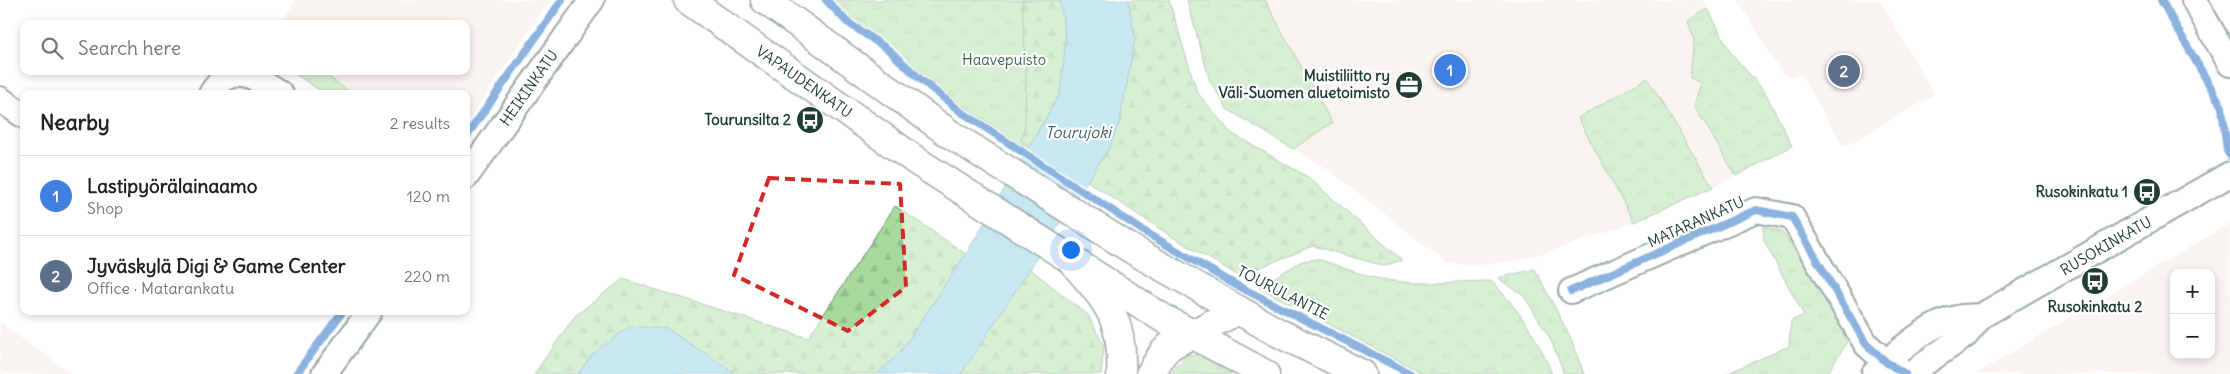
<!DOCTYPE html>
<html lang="en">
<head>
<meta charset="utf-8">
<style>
	body { margin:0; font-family:Delius,sans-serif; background:#f2f2f2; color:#222 }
	.controls { position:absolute; right:15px; bottom:15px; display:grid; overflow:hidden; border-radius:10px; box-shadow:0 2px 8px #0003 }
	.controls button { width:45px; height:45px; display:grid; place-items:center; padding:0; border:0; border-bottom:1px solid #e0e0e0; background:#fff; color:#222; font:25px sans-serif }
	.you { position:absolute; left:1070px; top:249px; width:18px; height:18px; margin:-12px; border:4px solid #fff; border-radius:50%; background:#1a73e8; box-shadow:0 0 0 8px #1a73e833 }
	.badge { display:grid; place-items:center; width:32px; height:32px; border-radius:50%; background:#111827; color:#fff; font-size:16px; font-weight:700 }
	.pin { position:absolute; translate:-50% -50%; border:2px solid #fff; box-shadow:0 1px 5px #0006 }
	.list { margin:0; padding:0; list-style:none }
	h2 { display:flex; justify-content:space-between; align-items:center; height:65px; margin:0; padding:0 20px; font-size:21px }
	h2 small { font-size:16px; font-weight:400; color:#767676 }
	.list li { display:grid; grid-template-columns:32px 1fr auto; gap:15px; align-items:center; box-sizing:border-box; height:80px; padding:0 20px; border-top:1px solid #e0e0e0 }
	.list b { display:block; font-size:19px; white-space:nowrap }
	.list p { margin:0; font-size:16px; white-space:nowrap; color:#767676 }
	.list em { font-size:16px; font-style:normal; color:#767676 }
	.icon { flex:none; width:28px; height:28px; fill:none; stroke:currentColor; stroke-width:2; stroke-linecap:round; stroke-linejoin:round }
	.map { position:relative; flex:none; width:2230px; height:374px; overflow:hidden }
	.search { position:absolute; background:#fff; box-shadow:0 2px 8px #0003; left:20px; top:20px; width:450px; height:55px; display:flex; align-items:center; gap:12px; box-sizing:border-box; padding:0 18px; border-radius:10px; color:#767676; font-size:19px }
	.panel { position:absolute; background:#fff; box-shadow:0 2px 8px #0003; left:20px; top:90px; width:450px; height:225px; border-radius:10px }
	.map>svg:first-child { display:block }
	.built { fill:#f4e6dd; fill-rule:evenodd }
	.grass { fill:url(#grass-tufts); stroke:#638c69 }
	.forest { fill:url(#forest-firs); stroke:#638c69 }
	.water { fill:#84cde5; stroke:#5c939e }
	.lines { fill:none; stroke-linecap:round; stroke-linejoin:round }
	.minor-casing { stroke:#1f3d34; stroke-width:28 }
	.major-casing { stroke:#1f3d34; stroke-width:31 }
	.highway-casing { stroke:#1f3d34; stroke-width:31 }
	.minor { stroke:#fff; stroke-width:24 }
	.major { stroke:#fff; stroke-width:28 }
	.highway { stroke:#fff; stroke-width:28 }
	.cycleway-casing { stroke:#fff; stroke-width:11 }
	.cycleway { stroke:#0057b8; stroke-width:8 }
	.marked { fill:none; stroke:#d62828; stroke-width:4; stroke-dasharray:10 6; stroke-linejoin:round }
	.labels { text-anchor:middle; stroke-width:4.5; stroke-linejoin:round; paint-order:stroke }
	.park-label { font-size:15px; fill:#41644e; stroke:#fff }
	.poi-label { font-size:15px; font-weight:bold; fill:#1f3d34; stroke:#fff; text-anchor:end }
	.street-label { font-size:15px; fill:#1f3d34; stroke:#fff }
	.water-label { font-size:16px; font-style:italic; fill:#386160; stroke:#fff }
</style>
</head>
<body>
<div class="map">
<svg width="2230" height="374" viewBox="0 0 2230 374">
	<defs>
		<pattern id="grass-tufts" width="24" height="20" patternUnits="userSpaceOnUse" patternTransform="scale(1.25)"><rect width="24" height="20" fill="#a7db9e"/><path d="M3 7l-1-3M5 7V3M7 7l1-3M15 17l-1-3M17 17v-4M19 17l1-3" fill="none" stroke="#8fbd89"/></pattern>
		<pattern id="forest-firs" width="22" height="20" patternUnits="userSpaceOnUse" patternTransform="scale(1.25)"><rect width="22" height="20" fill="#a7db9e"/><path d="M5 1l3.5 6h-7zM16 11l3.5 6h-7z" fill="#8fbd89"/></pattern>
	</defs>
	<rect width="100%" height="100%" fill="#fff"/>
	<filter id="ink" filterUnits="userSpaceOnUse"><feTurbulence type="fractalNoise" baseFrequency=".02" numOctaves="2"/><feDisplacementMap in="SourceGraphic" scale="10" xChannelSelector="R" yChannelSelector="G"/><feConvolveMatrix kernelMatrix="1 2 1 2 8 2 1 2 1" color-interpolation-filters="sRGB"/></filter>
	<g filter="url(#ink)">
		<!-- built -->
		<path class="built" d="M296 0H550L466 124V94H325L291 71H466V24H280Z
			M1187 0H1703L1731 53 1765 92 1792 146 1736 176 1634 222 1565 247 1515 261 1480 265 1448 264 1329 170 1227 109 1210 81Z
			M1738 0H1880L1934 95 1844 147 1801 75 1790 76 1783 74 1777 66Z
			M2230 223V374H1976L2021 347ZM2174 273H2211V355H2174Z
			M0 323 72 374H0Z"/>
		<!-- grass -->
		<path class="grass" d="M833 0H1060V94L1028 149 960 104 926 77 898 52 849 18Z
			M1187 0H1265L1332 123 1293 149 1227 109 1210 81Z
			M1708 9 1731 53 1765 92 1792 146 1736 176 1694 105 1701 83 1690 78 1694 40 1688 21Z
			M291 71H320L353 94H325Z
			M1647 78 1713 187 1634 222 1578 118Z
			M1763 227 1781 231 1828 295 1847 342 1827 374H1726L1789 346 1791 321 1804 315 1764 241Z
			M1317 259C1341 266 1364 277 1387 280 1421 286 1457 281 1491 281 1518 308 1538 338 1552 374H1424L1258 287 1302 261Z
			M1535 269 1570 337 1584 374H1564L1550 338 1524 296 1498 278Z
			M1199 354 1236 374H1169L1186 355Z"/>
		<!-- forest -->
		<path class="forest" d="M1022 0H1060L1066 42 1060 94 1029 146 1021 140 1025 127 1026 73Z
			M1128 0H1169L1197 92 1231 133 1308 177 1402 260 1384 266 1313 246 1239 276 1166 233 1087 181 1110 147 1120 120 1135 39Z
			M895 206 966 254 899 354 877 374H737L667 329 592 355 578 374H534L575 316 623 279 808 338Z
			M1029 268 1088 315 1104 346 1101 374H961Z"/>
		<!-- water -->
		<path class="water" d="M1060 0H1128L1135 39 1120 120 1110 146 961 374H877L899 354 966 254 1060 94 1066 42Z
			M630 326 667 329 737 374H578L592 355Z"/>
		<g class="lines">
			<!-- minor casing -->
			<g class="minor-casing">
				<path id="minor" d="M2194 0 2230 64
					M211 94C231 61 256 77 281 94
					M0 99 24 116
					M466 177 592 0
					M1571 291 1756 210 1792 217 1866 344 1886 362 1905 374
					M324 374 370 311
					M1874 374C1895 353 1928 324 1957 318 1965 316 1973 317 1981 316
					M1913 374 1925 363 1966 335 1981 316 2230 174"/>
			</g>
			<!-- major casing -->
			<g class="major-casing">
				<path id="major" d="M688 0 921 164 1161 317 1265 374
					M765 0 950 134 1133 250 1277 332 1362 374"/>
			</g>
			<!-- highway casing -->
			<g class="highway-casing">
				<path id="highway" d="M1073 262C1107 302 1124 318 1121 374
					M1150 374 1163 353 1170 346 1238 310"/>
			</g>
			<!-- minor -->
			<use href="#minor" class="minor"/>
			<!-- major -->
			<use href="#major" class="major"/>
			<!-- highway -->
			<use href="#highway" class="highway"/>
			<!-- cycleway casing -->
			<g class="cycleway-casing">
				<path id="cycleway" d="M826 0 847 22 889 50 920 79 960 111 1145 232 1234 284 1411 374
					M2161 0 2222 107 2227 151 2230 156
					M466 137 562 0
					M1571 291 1756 210 1792 217 1866 344 1886 362 1905 374
					M296 374 343 311"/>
			</g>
			<!-- cycleway -->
			<use href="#cycleway" class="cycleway"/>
		</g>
	</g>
	<!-- marked area -->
	<path d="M0 0H2230V374H0ZM769 178 900 184 906 287 848 331 734 275Z" fill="#fff" fill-opacity=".55" fill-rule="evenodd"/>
	<path class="marked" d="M769 178 900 184 906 287 848 331 734 275Z"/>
	<!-- icons -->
	<defs>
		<g id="office-disc" transform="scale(1.4375)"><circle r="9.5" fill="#1f3d34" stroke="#fff"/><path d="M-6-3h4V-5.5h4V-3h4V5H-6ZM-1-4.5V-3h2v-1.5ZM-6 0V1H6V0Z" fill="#fff"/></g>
		<g id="bus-disc" transform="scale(1.4375)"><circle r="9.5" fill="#1f3d34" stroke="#fff"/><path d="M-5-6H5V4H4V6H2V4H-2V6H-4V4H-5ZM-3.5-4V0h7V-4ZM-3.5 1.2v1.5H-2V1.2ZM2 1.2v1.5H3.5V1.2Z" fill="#fff"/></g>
	</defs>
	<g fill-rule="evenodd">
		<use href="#office-disc" x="1409" y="85"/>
		<use href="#bus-disc" x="810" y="120"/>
		<use href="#bus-disc" x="2147" y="192"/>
		<use href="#bus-disc" x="2095" y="281"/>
	</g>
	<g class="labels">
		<!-- park labels -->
		<g class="park-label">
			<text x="1004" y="65">Haavepuisto</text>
		</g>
		<!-- poi labels -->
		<g class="poi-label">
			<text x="1390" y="81">Muistiliitto ry<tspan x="1390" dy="17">Väli-Suomen aluetoimisto</tspan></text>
			<text x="791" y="125">Tourunsilta 2</text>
			<text x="2128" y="197">Rusokinkatu 1</text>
			<text x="2095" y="312" text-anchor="middle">Rusokinkatu 2</text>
		</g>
		<!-- street labels -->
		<g class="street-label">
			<text transform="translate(804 82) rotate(35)" y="5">VAPAUDENKATU</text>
			<text transform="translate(529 88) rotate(-55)" y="5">HEIKINKATU</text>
			<text transform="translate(1696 222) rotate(-24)" y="5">MATARANKATU</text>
			<text transform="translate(2106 246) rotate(-30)" y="5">RUSOKINKATU</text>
			<text transform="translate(1283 293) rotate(27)" y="5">TOURULANTIE</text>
		</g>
		<!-- water labels -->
		<g class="water-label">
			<text x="1078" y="138">Tourujoki</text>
		</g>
	</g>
</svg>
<div class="controls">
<button>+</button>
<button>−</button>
</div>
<div class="you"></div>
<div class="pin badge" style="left:1450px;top:70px;background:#3f7fe0">1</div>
<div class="pin badge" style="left:1844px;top:71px;background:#5c6f8a">2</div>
<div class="search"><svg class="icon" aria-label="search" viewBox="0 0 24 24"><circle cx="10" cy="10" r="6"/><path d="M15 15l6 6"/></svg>Search here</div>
<section class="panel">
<h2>Nearby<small>2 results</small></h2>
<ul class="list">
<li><span class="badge" style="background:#3f7fe0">1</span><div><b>Lastipyörälainaamo</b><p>Shop</p></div><em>120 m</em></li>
<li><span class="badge" style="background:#5c6f8a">2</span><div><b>Jyväskylä Digi &amp; Game Center</b><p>Office · Matarankatu</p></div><em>220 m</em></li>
</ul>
</section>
</div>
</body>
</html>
